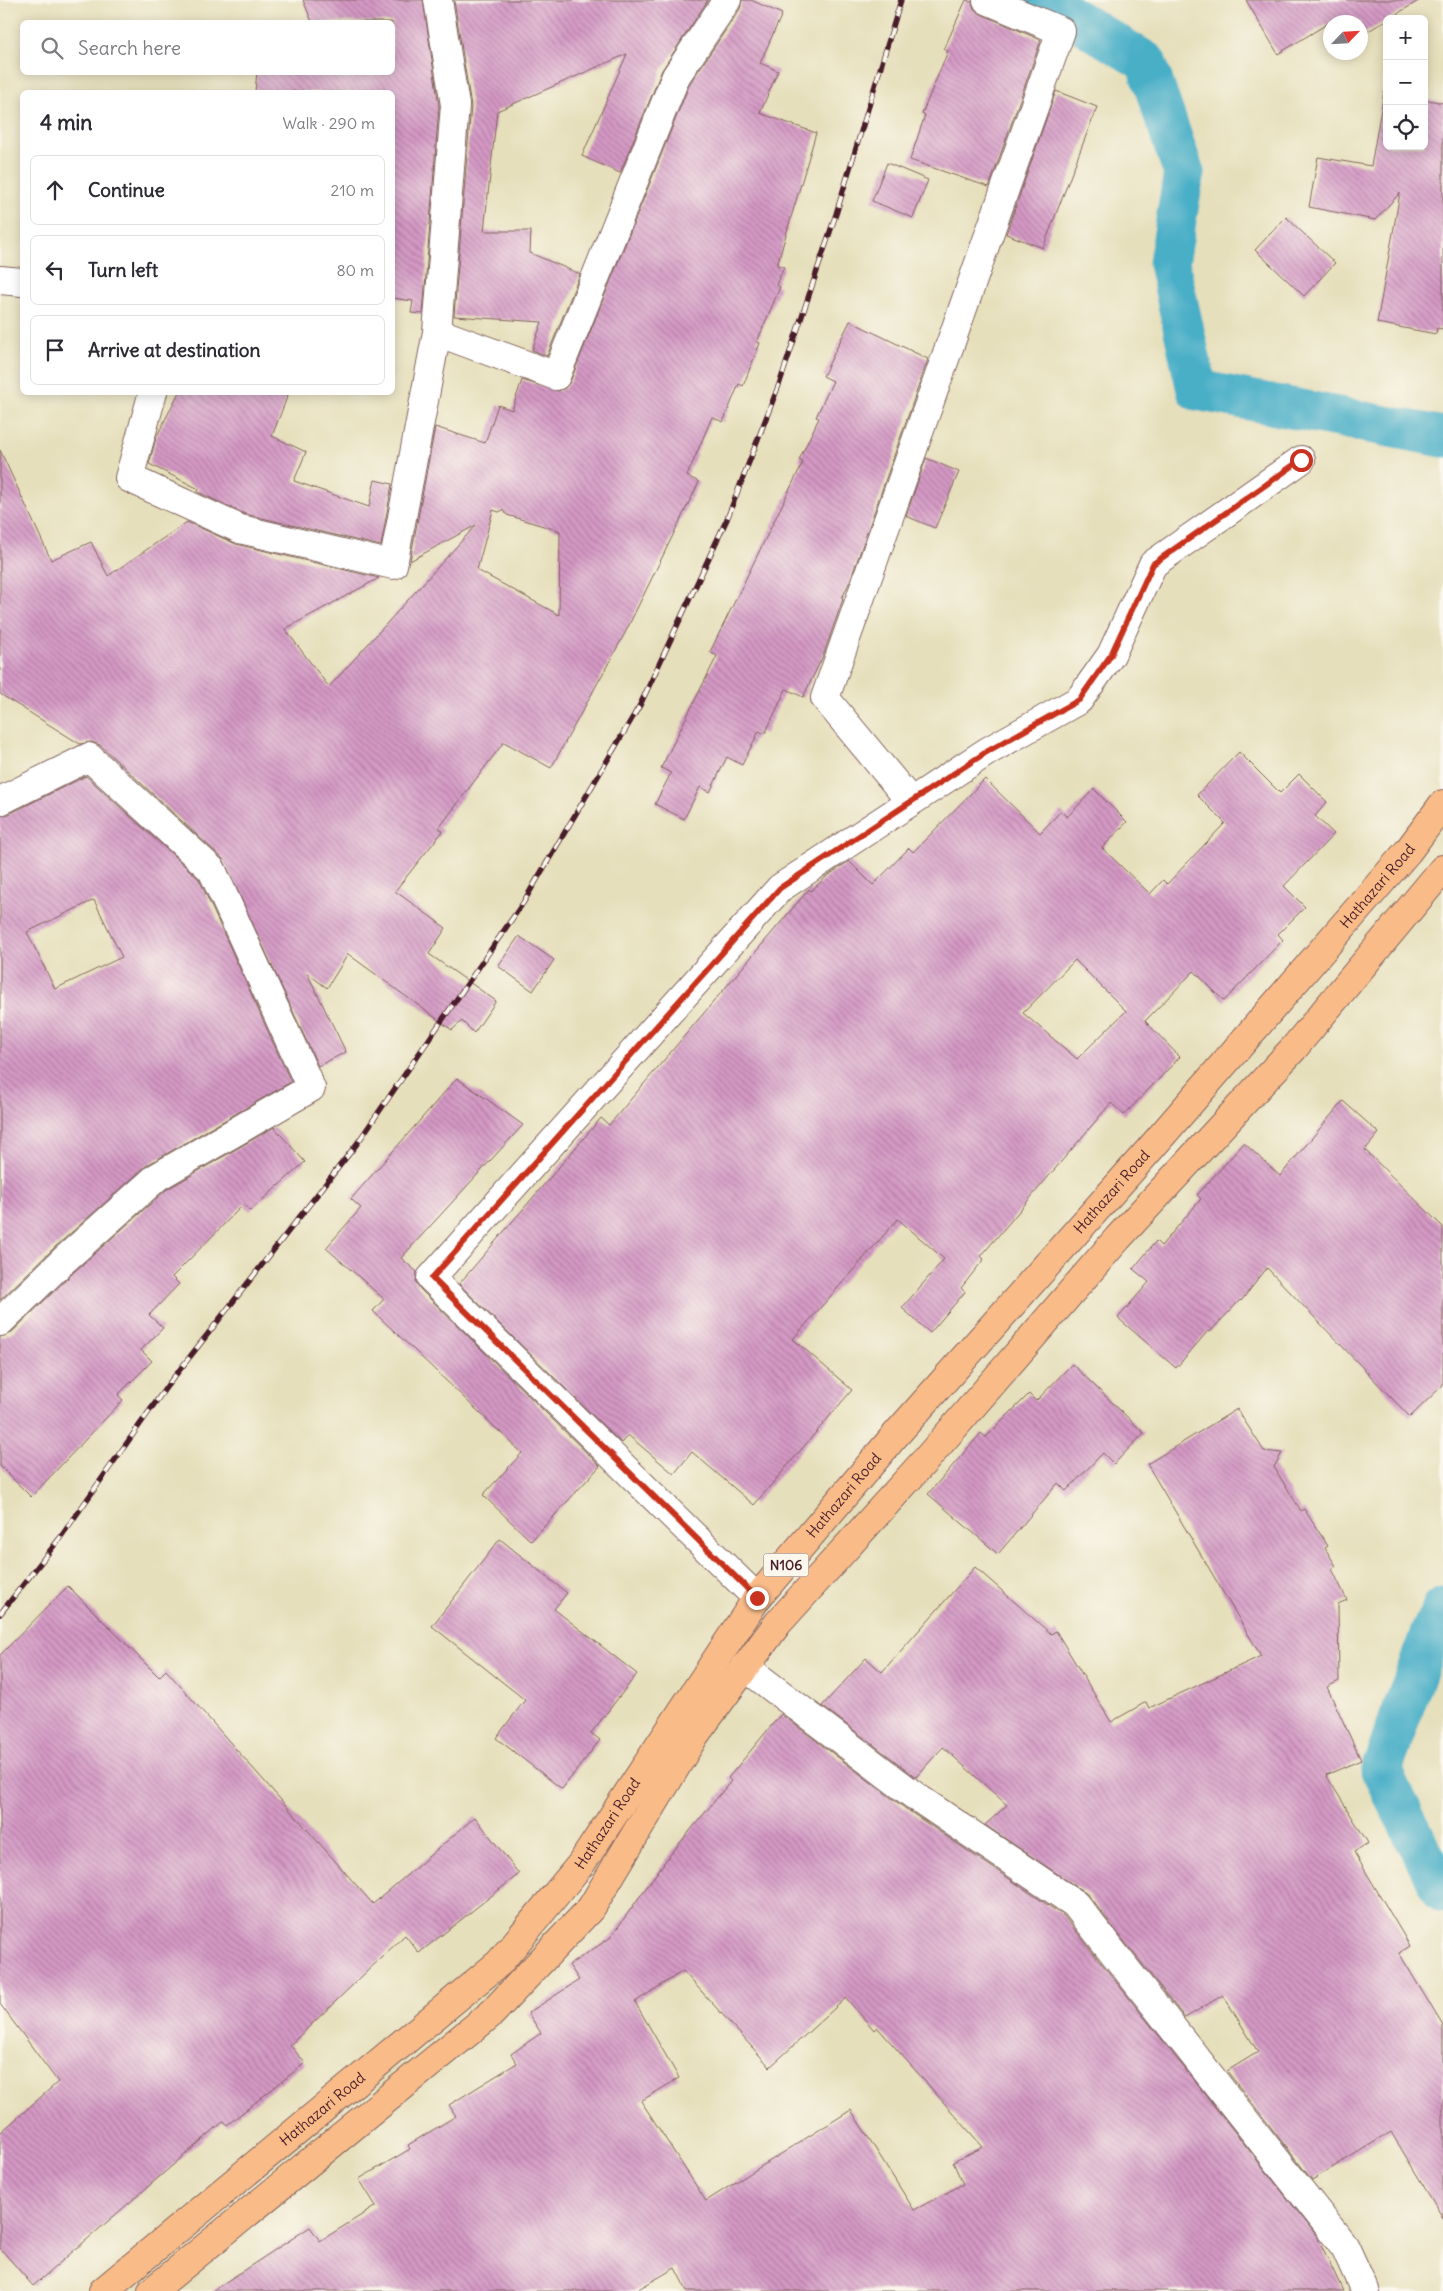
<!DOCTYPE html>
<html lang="en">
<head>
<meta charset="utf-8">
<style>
	body { margin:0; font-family:Delius,sans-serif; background:#f7f7f7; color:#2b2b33 }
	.controls { position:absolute; right:15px; top:15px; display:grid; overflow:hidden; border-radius:8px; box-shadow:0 2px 12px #0003 }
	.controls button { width:45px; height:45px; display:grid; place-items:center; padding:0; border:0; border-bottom:1px solid #e1e1e2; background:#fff; color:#2b2b33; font:25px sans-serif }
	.compass { position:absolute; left:1323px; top:15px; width:45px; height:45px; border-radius:50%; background:#fff; box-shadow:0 2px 12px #0003; rotate:65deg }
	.stop { position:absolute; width:15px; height:15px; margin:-11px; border:4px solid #c8321e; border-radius:50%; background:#fff }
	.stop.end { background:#c8321e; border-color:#fff; box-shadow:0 1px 5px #0008 }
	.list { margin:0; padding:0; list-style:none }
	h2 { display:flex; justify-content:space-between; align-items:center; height:65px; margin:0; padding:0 20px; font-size:21px }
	h2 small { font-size:16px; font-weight:400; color:#7c7c81 }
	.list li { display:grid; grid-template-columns:32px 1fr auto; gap:15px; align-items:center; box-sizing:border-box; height:70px; margin:0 10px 10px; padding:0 10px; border:1px solid #e1e1e2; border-radius:8px }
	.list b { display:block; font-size:19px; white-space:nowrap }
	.list em { font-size:16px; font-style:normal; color:#7c7c81 }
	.icon { flex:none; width:28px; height:28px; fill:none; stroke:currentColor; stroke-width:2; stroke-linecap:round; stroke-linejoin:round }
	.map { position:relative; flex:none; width:1443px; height:2291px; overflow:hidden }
	.search { position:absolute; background:#fff; box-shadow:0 2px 12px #0003; left:20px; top:20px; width:375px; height:55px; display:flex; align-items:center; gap:12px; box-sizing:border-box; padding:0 18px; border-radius:8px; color:#7c7c81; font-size:19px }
	.panel { position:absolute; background:#fff; box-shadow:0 2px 12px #0003; left:20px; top:90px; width:375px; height:305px; border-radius:8px }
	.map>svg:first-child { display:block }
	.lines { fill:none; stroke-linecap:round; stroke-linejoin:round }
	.canal { stroke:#48afc7; stroke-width:41 }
	.building { fill:url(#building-back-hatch); fill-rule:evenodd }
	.minor-casing { stroke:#81625d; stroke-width:30 }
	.trunk-casing { stroke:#81625d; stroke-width:30 }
	.minor { stroke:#fff; stroke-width:28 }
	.trunk { stroke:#f9bc89; stroke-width:28 }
	.rail-casing { stroke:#4a1f2b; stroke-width:5.5 }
	.rail { stroke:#fbf7ec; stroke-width:4; stroke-dasharray:11; stroke-linecap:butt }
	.route { stroke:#c8321e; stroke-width:6 }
	.labels { text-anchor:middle; stroke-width:4; stroke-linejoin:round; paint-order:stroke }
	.shield { fill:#fbf7ec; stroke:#7f6065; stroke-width:1 }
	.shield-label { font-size:14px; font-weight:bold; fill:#4a1f2b }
	.street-label { font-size:15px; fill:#4a1f2b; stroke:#fbf7ec }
</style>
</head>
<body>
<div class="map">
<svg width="1443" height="2291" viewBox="0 0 1443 2291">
	<defs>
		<pattern id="building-back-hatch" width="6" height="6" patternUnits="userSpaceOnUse" patternTransform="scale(1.25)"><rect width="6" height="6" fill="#d499c5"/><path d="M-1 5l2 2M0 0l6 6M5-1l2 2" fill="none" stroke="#ae7ca0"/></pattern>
	</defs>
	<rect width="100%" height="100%" fill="#fbf7ec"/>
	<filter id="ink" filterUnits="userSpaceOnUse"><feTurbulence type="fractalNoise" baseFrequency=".02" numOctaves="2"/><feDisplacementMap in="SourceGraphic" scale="10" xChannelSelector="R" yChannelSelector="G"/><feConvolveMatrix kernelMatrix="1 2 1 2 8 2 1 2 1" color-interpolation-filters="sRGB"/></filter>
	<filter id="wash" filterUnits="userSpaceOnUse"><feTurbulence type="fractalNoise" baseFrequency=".0096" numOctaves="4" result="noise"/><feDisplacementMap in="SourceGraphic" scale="20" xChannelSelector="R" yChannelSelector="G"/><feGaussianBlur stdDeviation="1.12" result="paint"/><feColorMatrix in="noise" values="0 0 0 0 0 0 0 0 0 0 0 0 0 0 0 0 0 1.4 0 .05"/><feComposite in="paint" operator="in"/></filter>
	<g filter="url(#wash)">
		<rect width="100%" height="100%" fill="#e6dfbb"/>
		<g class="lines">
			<!-- canal -->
			<path class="canal" d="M1044 0 1146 62 1184 173 1169 263 1197 390 1443 437
				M1443 1607 1431 1632 1381 1770 1443 1893"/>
		</g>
		<g id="blocks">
			<!-- building -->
			<path class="building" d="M303 0H423L439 106 423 314 411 313 413 301 392 298V92H255L257 72H392V22H312Z
				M454 0H708L662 70 620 173 582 156 627 54 497 111 484 231H531L530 253 580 274 547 356 532 350 542 322 454 316 471 106Z
				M742 0H751L782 14 760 63 778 71 760 113 816 133 777 265 784 267 776 285 780 287 757 342 760 343 743 386 739 384 723 422 712 417 687 476 699 482 624 635 551 768 504 742 439 828 443 831 395 891 446 928 429 954 496 1001 474 1033 462 1021 452 1030 348 954 327 988 307 973 346 1052 318 1066 223 859 100 745 91 742 80 744 0 694V450L51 560 91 542 108 576 187 522 236 544 379 578 285 629 329 687 476 525 410 561 435 427 485 443 498 405 512 410 522 380 558 391 565 388 570 382 690 83 740 9ZM493 510 499 512 503 510 507 515 560 531 559 615 477 570Z
				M966 0 972 2 974 9 981 14 1041 40 989 187 910 160 925 115 922 114 948 51 944 49Z
				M1246 0H1420L1360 36V22H1330V29L1327 24 1278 54Z
				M1056 91 1097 107 1043 248 1006 234Z
				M1384 92 1387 93V146H1424V99L1443 103V329L1437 328 1436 334 1377 323 1400 193 1375 220 1309 207 1318 157 1371 166Z
				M887 163 928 180 913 218 872 201Z
				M1286 217 1335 263 1304 296 1255 250Z
				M850 321 928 359 850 581 842 598 843 599 823 656 803 697 786 689 765 734 759 731 742 765 727 757 710 792 700 787 684 819 655 804 671 773 661 768 717 656 710 652 803 462 799 460 819 418 816 417 833 381 823 376Z
				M179 392H289L272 436 306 452 294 481 369 507 375 480 392 484 381 546 245 514 198 492 199 489 149 464 156 438Z
				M926 458 959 472 935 528 906 516Z
				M1239 752 1280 793 1299 774 1327 802 1315 816 1334 834 1284 886 1305 907 1278 934 1283 940 1224 1001 1194 971 1145 1021 1180 1057 1124 1115 1111 1103 981 1256 984 1259 961 1288 965 1292 930 1333 902 1308 944 1259 898 1219 793 1339 852 1390 754 1505 692 1452 674 1474 628 1435 621 1443 459 1284 601 1118 609 1125 809 889 811 891 826 877 849 861 873 885 909 848 913 852 985 779 1040 833 1061 811 1067 817 1094 789 1127 822 1102 848 1150 894 1163 880 1167 884 1225 823 1197 795ZM1075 960 1126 1011 1077 1059 1023 1013Z
				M86 776 199 879 291 1082 147 1165 54 1248 0 1300V816L7 815ZM94 900 122 957 55 989 27 932Z
				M519 936 554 960 533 991 498 966Z
				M457 1078 523 1125 401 1258 417 1272 416 1282 420 1289 600 1466 531 1541 483 1495 522 1453 373 1311 384 1299 326 1248 361 1208 351 1199Z
				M1343 1101 1379 1133 1365 1150 1443 1227V1385L1410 1417 1267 1268 1241 1301 1240 1300 1210 1332 1208 1331 1176 1368 1118 1318 1149 1282 1133 1269 1156 1241 1161 1246 1201 1199 1197 1195 1244 1143 1280 1176Z
				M274 1127 305 1162 250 1211 244 1204 172 1277 179 1284 149 1315 163 1328 141 1350 152 1361 118 1395 123 1400 31 1497 0 1466V1337L11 1333 75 1271 166 1190Z
				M1072 1364 1144 1433 1114 1464 1103 1453 1066 1491 1058 1483 998 1554 928 1494 981 1433 986 1437 1029 1394 1036 1401Z
				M1237 1409 1264 1451 1282 1453 1274 1467 1301 1511 1304 1509 1328 1546 1325 1548 1336 1566 1332 1569 1347 1600 1338 1604 1339 1681 1327 1687 1361 1760 1326 1775 1368 1843 1354 1852 1410 1946 1399 1953 1443 2026V2218L1391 2132 1312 2180 1227 2071 1258 2052 1223 1995 1185 2018 1087 1894 985 1825 1007 1805 943 1747 916 1777 822 1706 866 1658 882 1672 975 1567 1051 1634 1056 1631 1111 1722 1146 1702 1149 1708 1261 1656 1147 1464Z
				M500 1539 567 1593 554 1609 637 1674 591 1733 600 1740 562 1789 496 1738 525 1700 432 1626Z
				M68 1586 159 1677 166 1670 373 1904 475 1817 519 1874 419 1953 405 1935 290 2045 305 2063 227 2125 224 2121 33 2286 0 2248V2133L58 2082 0 2004V1655Z
				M781 1714 906 1809 1064 1916 1317 2236 1343 2291H687L675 2268 635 2291H212L310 2227 320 2241 376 2206 359 2179 410 2149 408 2145 456 2116 449 2105 517 2063 511 2054 541 2033 528 2013 579 1980 569 1965 610 1938 666 1860 731 1781 728 1778ZM683 1971 770 2067 846 1998 874 2030 877 2027 983 2147 953 2162 963 2184 914 2210 851 2110 706 2201 641 2101 679 2078 635 2002Z"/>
		</g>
	</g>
	<g filter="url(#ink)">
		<use href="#blocks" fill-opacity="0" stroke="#81625d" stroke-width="1"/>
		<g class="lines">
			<!-- minor casing -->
			<g class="minor-casing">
				<path id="minor" d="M0 280 22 282
					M437 332 556 376 676 76 727 0
					M153 392 129 478 240 529 393 565 437 332 455 105 438 0
					M0 801 89 757 212 870 311 1088 157 1177 64 1260 0 1322
					M911 802 825 698 1061 31 987 0
					M757 1598 431 1278 780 888 988 751 1079 700 1111 655 1153 564 1301 460
					M745 1667 915 1796 1075 1904 1345 2247 1365 2291"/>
			</g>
			<!-- trunk casing -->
			<g class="trunk-casing">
				<g id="trunk">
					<path id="s1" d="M103 2291 499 1963 581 1864 757 1598 892 1439 1151 1148 1408 851 1443 804"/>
					<path d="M152 2291 492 2013 591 1908 695 1735 778 1623 930 1455 1118 1238 1294 1048 1443 869"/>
				</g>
			</g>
			<!-- minor -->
			<use href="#minor" class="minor"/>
			<!-- trunk -->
			<use href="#trunk" class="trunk"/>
			<!-- rail casing -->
			<g class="rail-casing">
				<path id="rail" d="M0 1614 60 1538 167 1386 356 1145 523 903 640 705 727 519 780 382 836 214 901 0"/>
			</g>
			<!-- rail -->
			<use href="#rail" class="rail"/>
		</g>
	</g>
	<g class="lines" filter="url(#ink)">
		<!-- route -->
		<path class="route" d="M757 1598 432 1278 780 888 988 751 1079 700 1111 655 1153 564 1301 460"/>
	</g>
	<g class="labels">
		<!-- shield labels -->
		<rect class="shield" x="763.5" y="1553.5" width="45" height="23" rx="4"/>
		<g class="shield-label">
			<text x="786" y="1570">N106</text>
		</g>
		<!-- street labels -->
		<g class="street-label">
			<text dy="5" stroke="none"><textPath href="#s1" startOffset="1906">Hathazari Road</textPath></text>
			<text dy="5" stroke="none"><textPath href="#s1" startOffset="1501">Hathazari Road</textPath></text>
			<text dy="5" stroke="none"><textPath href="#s1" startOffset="1096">Hathazari Road</textPath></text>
			<text dy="5" stroke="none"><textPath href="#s1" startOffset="691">Hathazari Road</textPath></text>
			<text dy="5" stroke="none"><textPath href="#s1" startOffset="285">Hathazari Road</textPath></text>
		</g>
	</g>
</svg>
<div class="controls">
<button>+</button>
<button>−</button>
<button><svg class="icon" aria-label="locate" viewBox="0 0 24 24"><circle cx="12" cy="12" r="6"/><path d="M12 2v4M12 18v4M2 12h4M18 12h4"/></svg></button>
</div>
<svg class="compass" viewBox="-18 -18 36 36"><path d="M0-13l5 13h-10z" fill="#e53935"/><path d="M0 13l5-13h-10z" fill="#7c7c81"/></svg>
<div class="stop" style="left:1301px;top:460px"></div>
<div class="stop end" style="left:757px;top:1598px"></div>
<div class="search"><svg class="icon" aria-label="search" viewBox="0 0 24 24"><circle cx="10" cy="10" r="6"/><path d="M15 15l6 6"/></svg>Search here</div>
<section class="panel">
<h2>4 min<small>Walk · 290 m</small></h2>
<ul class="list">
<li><svg class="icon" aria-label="ahead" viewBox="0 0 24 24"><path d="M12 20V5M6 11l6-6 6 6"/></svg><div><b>Continue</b></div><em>210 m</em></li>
<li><svg class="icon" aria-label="left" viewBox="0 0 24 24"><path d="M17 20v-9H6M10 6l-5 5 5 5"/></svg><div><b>Turn left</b></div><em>80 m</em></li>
<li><svg class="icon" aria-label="arrive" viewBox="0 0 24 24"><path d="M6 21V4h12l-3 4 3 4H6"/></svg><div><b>Arrive at destination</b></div></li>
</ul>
</section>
</div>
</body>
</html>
